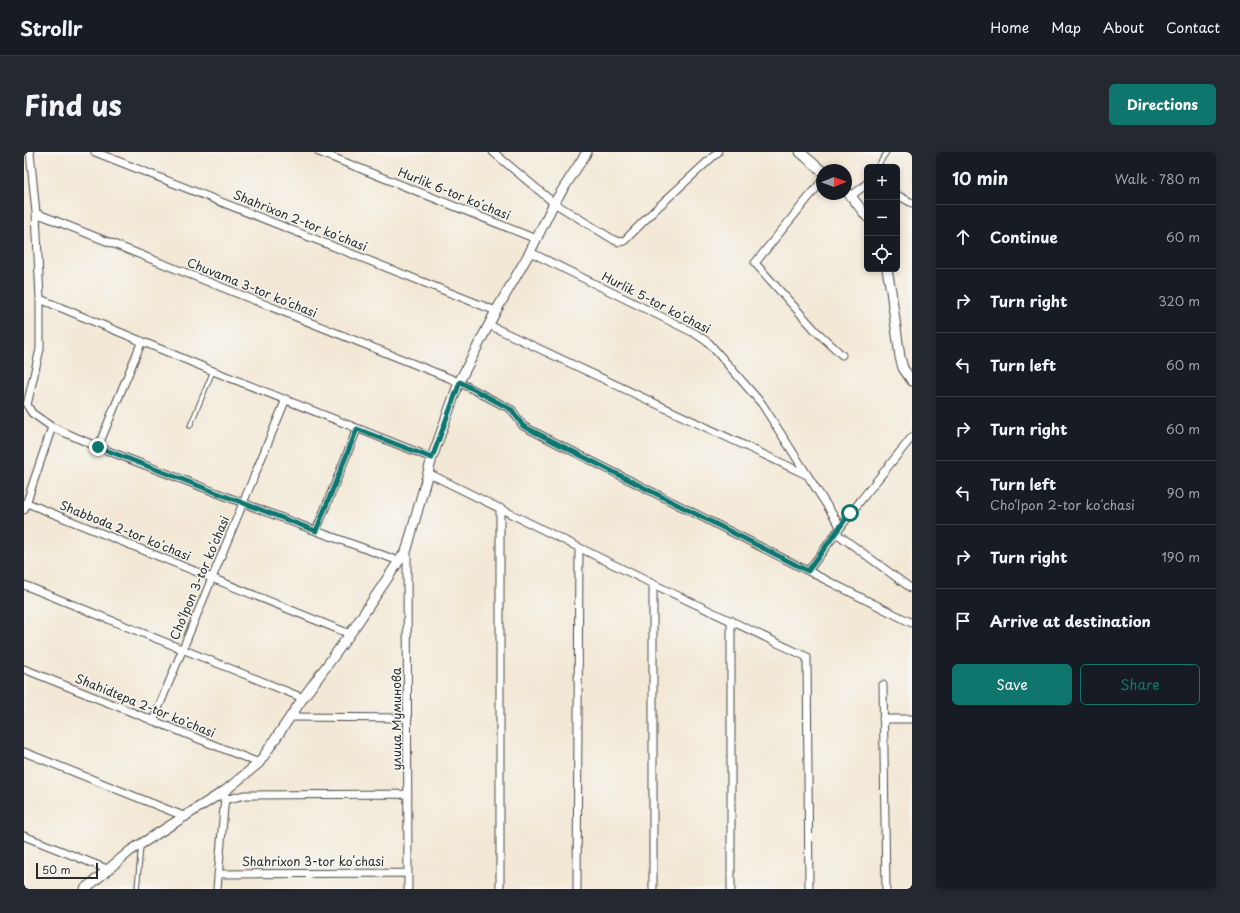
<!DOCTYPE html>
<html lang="en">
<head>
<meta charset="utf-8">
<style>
	body { margin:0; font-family:"Playpen Sans",sans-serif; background:#242831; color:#f1f3f6 }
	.controls { position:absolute; right:12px; top:12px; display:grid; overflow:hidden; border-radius:6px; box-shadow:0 2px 6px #0003 }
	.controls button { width:36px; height:36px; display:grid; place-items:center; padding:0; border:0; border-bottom:1px solid #363941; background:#171b24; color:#f1f3f6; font:20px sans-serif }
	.compass { position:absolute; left:792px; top:12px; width:36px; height:36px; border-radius:50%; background:#171b24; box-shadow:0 2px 6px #0003; rotate:89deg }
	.scale { position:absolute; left:12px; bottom:10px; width:62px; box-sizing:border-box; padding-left:4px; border:2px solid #2b2b2b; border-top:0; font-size:11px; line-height:14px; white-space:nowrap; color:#2b2b2b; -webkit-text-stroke:3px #f6f6f2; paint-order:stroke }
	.stop { position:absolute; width:12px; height:12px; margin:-9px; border:3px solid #0f766e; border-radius:50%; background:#fff }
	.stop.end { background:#0f766e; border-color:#fff; box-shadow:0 1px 4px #0008 }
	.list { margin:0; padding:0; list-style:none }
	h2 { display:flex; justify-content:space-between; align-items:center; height:52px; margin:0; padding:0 16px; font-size:17px }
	h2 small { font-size:13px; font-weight:400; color:#9ea1a6 }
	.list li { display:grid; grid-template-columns:26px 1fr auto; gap:12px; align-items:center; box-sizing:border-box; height:64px; padding:0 16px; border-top:1px solid #363941 }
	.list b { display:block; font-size:15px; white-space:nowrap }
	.list p { margin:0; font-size:13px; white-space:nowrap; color:#9ea1a6 }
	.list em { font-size:13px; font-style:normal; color:#9ea1a6 }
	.actions { display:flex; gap:8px; padding:12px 16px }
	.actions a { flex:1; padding:9px 0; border:1px solid #0f766e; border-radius:6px; text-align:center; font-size:14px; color:#0f766e }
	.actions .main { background:#0f766e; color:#fff }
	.icon { flex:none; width:22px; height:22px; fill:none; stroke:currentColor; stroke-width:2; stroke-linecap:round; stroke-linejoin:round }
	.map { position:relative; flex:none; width:888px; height:737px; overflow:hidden; border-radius:6px }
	header { display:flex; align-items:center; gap:24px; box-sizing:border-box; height:56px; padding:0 20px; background:#171b24; border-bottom:1px solid #363941 }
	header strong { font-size:19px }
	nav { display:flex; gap:22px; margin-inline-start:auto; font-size:14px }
	.intro { display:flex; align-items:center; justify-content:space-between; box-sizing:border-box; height:96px; padding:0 24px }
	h1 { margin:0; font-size:28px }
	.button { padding:10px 18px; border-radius:6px; background:#0f766e; color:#fff; font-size:14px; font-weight:700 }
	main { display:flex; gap:24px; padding:0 24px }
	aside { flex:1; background:#171b24; border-radius:6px; box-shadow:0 2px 6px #0003 }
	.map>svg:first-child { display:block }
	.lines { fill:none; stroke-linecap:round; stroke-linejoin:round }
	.service-casing { stroke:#494745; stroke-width:5.5 }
	.minor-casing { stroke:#494745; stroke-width:9 }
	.tertiary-casing { stroke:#494745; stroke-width:11 }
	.service { stroke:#fff; stroke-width:3.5 }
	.minor { stroke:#fff; stroke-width:7 }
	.tertiary { stroke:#fff; stroke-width:9 }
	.route { stroke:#0f766e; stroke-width:5 }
	.labels { text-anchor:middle; stroke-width:3; stroke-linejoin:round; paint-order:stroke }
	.street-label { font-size:12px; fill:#2b2b2b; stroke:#f6f6f2 }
</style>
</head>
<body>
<header>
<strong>Strollr</strong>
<nav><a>Home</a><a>Map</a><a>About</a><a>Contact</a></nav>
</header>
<div class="intro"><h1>Find us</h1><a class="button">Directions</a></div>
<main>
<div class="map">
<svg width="888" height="737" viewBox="0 0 888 737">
	<rect width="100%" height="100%" fill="#f6f6f2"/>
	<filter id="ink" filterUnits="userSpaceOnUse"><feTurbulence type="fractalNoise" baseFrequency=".025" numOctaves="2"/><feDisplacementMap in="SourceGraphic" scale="8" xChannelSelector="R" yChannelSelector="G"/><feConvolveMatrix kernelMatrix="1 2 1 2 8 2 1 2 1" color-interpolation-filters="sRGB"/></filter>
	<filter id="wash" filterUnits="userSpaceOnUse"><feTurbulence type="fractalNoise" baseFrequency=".012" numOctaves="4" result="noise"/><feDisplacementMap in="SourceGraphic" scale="16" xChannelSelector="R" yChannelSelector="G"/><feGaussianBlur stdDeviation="0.9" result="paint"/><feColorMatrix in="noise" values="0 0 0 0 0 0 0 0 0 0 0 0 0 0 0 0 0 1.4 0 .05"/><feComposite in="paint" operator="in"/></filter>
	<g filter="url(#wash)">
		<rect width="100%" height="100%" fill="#f3e8d6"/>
	</g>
	<g filter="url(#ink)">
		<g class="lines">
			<!-- service casing -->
			<g class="service-casing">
				<path id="service" d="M853 15 863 0
					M166 274 189 219
					M113 737 117 693"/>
			</g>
			<!-- minor casing -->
			<g class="minor-casing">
				<path id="minor" d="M71 0 472 159
					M295 0 512 87
					M469 0 530 51 590 88 595 90 600 89 632 57 694 0
					M798 29 731 111 792 179 818 203
					M873 43 888 51
					M827 44 839 35 843 31
					M12 61 435 230 488 258 499 274 784 419 888 471
					M506 100 626 159 672 182 685 191 738 252 816 374
					M16 147 189 219 408 306
					M465 173 783 323
					M28 275 74 295 292 379 375 409
					M74 295 118 189
					M404 321 629 432 783 505 785 737
					M3 351 326 482
					M476 356V737
					M0 358 28 275 8 261 3 253 16 197V147L12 61 6 0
					M292 379 333 277
					M812 381 888 437
					M383 397 384 737
					M784 419 837 348 888 285
					M0 433 279 546
					M0 517 235 611
					M859 533 862 737
					M267 565 384 566
					M859 567H888
					M129 569 262 247
					M0 600 162 665
					M200 648 221 643 384 642
					M0 684 83 717
					M194 722 383 721
					M193 737 201 644
					M553 737 555 396
					M629 737V432
					M707 737V468"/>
			</g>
			<!-- tertiary casing -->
			<g class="tertiary-casing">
				<path id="tertiary" d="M776 0 798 19
					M822 39 827 44 843 65
					M863 117 867 139 876 205 879 216 888 229
					M61 737 106 699 202 638 235 611 279 546 326 482 383 397 408 306 435 230 472 159 506 100 530 51 563 0"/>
			</g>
			<!-- service -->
			<use href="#service" class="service"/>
			<!-- minor -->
			<use href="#minor" class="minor"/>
			<!-- tertiary -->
			<use href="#tertiary" class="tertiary"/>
		</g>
	</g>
	<g class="lines" filter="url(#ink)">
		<!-- route -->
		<path class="route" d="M74 295 292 379 333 277 408 306 436 230 488 258 499 274 784 419 826 361"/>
	</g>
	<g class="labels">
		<!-- street labels -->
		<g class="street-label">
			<text transform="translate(430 42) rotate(22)" y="4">Hurlik 6-tor koʻchasi</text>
			<text transform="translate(276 69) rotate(22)" y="4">Shahrixon 2-tor koʻchasi</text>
			<text transform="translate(228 136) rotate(22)" y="4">Chuvama 3-tor koʻchasi</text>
			<text transform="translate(632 151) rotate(27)" y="4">Hurlik 5-tor koʻchasi</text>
			<text transform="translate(101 379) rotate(22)" y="4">Shabboda 2-tor koʻchasi</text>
			<text transform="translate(176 426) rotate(-67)" y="4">Cho‘lpon 3-tor koʻchasi</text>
			<text transform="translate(121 554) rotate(22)" y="4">Shahidtepa 2-tor koʻchasi</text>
			<text transform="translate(373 567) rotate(-90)" y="4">улица Муминова</text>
			<text x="289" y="714">Shahrixon 3-tor koʻchasi</text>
		</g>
	</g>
</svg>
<div class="controls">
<button>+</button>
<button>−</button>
<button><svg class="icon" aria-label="locate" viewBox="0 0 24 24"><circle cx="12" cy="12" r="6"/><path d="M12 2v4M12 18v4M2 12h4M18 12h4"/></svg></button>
</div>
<svg class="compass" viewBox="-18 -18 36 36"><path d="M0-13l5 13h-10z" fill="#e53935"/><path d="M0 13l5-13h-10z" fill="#9ea1a6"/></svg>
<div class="scale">50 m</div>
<div class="stop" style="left:826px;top:361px"></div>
<div class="stop end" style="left:74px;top:295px"></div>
</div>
<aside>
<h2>10 min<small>Walk · 780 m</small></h2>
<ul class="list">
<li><svg class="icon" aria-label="ahead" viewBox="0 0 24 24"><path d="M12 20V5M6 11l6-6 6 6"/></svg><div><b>Continue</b></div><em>60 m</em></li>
<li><svg class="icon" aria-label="right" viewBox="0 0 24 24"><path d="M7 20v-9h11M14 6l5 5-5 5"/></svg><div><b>Turn right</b></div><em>320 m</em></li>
<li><svg class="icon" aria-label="left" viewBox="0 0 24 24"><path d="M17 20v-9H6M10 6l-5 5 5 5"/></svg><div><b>Turn left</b></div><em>60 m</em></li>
<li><svg class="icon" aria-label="right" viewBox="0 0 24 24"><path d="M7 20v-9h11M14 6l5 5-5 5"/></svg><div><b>Turn right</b></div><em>60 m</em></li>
<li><svg class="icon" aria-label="left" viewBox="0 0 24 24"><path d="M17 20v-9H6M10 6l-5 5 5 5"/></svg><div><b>Turn left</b><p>Cho‘lpon 2-tor koʻchasi</p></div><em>90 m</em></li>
<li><svg class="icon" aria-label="right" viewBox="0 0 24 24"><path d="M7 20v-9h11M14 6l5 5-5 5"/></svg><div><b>Turn right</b></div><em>190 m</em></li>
<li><svg class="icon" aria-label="arrive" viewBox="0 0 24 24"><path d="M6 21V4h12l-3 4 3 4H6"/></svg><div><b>Arrive at destination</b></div></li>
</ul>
<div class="actions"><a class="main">Save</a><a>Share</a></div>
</aside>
</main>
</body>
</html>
